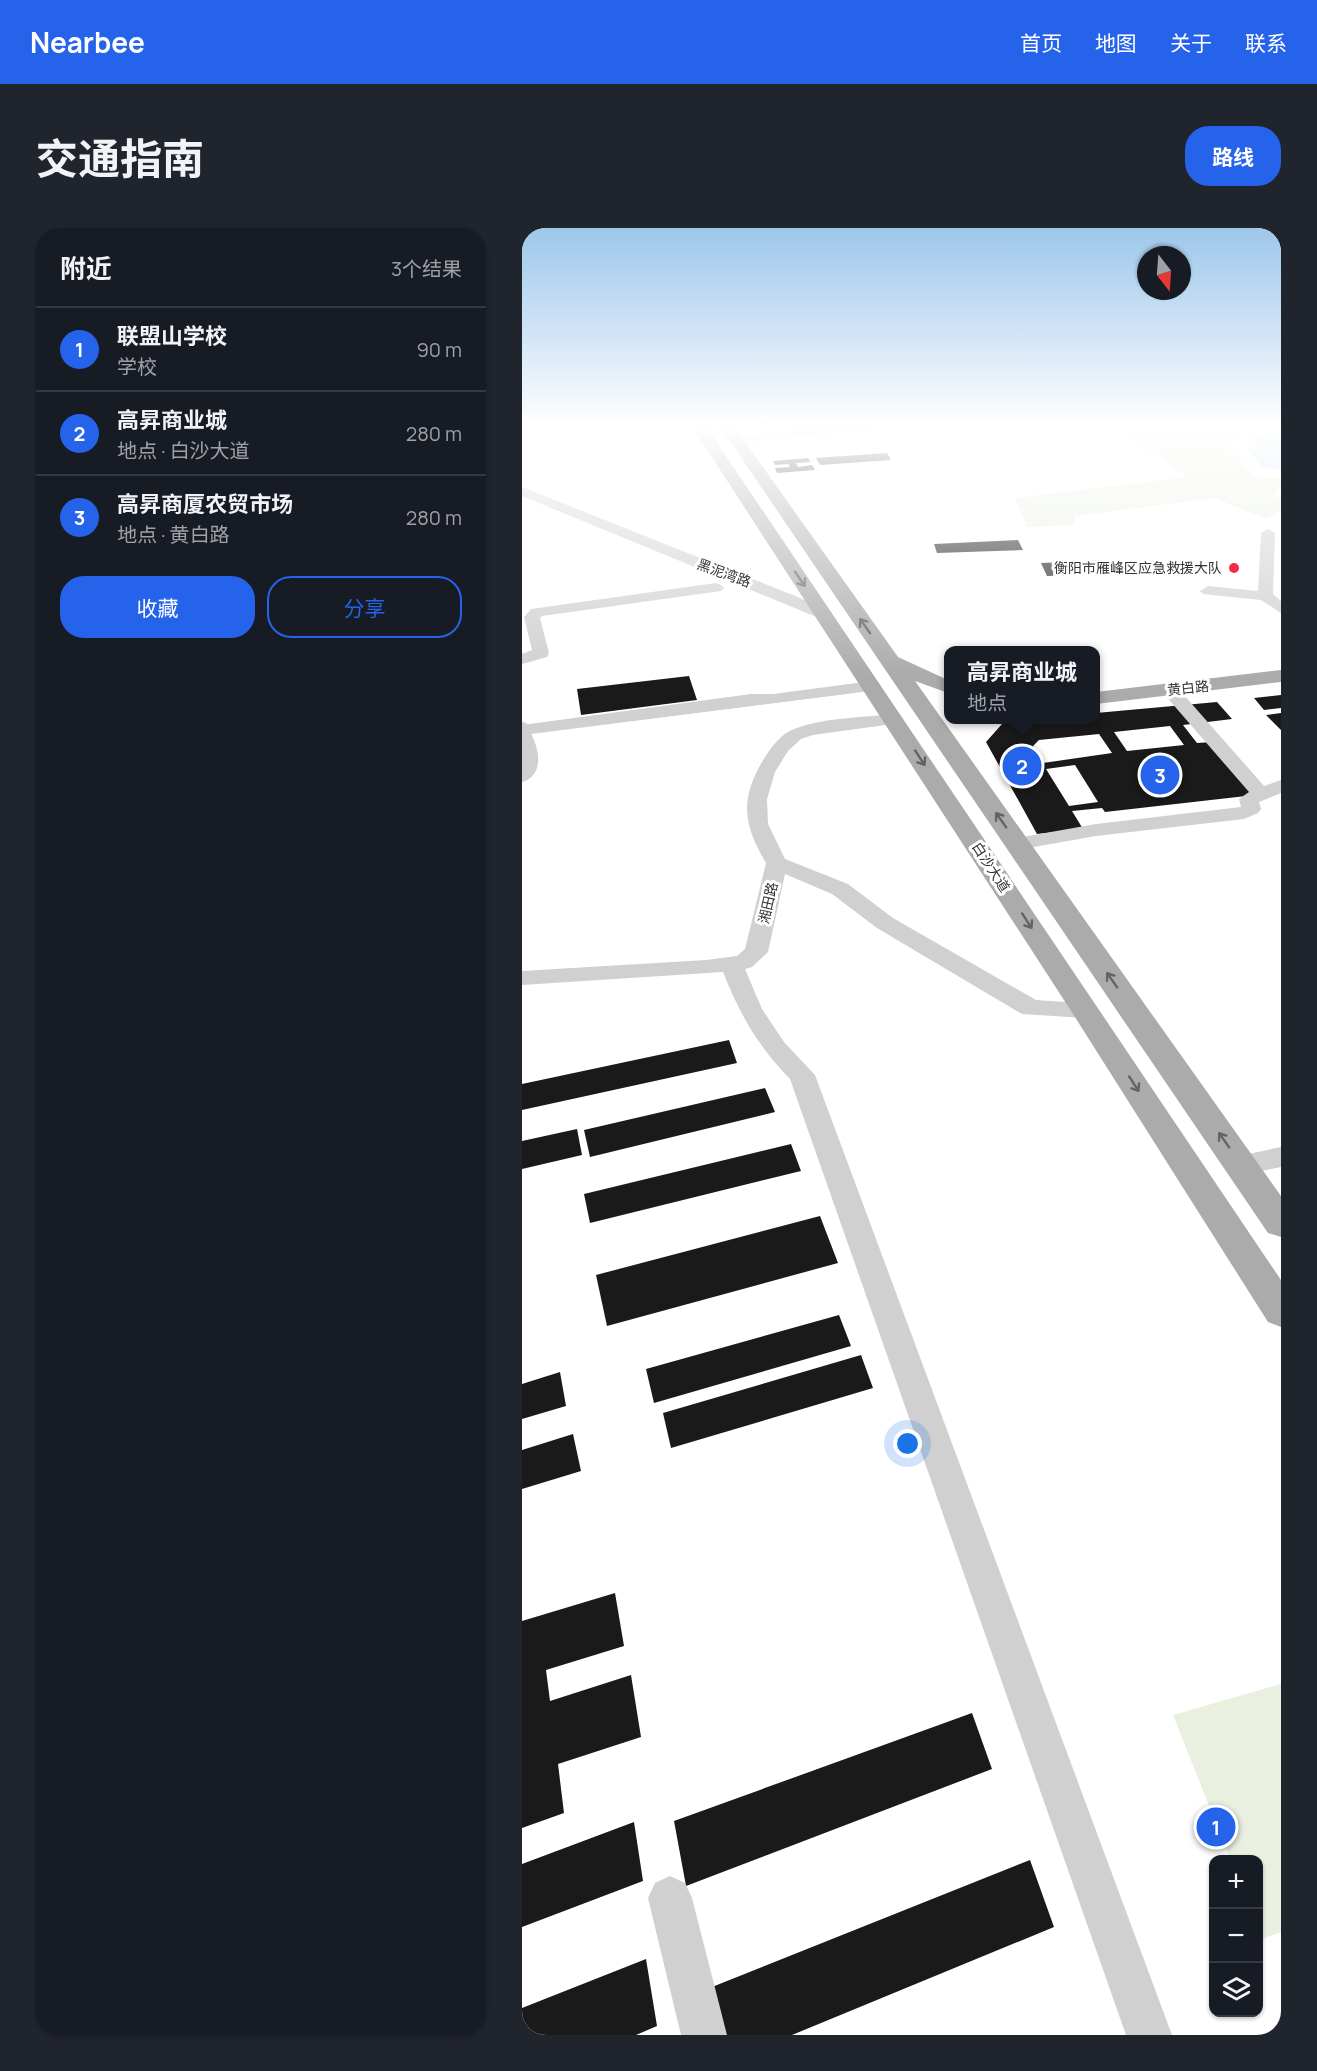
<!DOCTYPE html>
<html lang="zh">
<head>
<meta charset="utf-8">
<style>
	body { margin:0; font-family:Manrope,"Noto Sans SC",sans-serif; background:#20242c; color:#f1f3f6 }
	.controls { position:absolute; right:18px; bottom:18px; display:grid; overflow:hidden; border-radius:12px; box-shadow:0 2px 4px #0004 }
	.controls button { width:54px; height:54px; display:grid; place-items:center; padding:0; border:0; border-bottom:2px solid #363941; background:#171b24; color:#f1f3f6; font:30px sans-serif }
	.compass { position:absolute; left:615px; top:18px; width:54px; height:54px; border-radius:50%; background:#171b24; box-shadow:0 2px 4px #0004; rotate:163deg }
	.you { position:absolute; left:386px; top:1216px; width:21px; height:21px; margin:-15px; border:4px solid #fff; border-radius:50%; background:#1a73e8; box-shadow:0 0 0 9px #1a73e833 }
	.badge { display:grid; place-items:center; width:39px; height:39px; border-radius:50%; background:#2563eb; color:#fff; font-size:20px; font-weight:700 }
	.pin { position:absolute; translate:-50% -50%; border:3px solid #fff; box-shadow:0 2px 6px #0006 }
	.popup { position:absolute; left:422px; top:418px; width:156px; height:78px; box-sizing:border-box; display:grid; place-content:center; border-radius:12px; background:#171b24; filter:drop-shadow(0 2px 4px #0005); font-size:20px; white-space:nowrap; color:#9ea1a6 }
	.popup b { font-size:22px; color:#f1f3f6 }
	.popup::after { content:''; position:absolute; left:50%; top:100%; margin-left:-12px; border:12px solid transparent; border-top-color:#171b24 }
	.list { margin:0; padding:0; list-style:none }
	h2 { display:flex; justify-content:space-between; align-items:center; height:78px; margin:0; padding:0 24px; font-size:26px }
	h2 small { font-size:20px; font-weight:400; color:#9ea1a6 }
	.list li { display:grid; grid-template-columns:39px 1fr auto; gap:18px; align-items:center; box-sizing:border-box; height:84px; padding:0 24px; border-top:2px solid #363941 }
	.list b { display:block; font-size:22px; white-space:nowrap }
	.list p { margin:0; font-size:20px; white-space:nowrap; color:#9ea1a6 }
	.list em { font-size:20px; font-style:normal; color:#9ea1a6 }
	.actions { display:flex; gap:12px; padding:18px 24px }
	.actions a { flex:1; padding:14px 0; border:2px solid #2563eb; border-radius:24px; text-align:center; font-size:21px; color:#2563eb }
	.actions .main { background:#2563eb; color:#fff }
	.icon { flex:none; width:33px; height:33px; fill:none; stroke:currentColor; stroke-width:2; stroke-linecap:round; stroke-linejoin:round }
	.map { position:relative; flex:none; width:759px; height:1807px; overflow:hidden; border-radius:24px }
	header { display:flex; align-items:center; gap:36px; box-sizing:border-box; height:84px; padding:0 30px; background:#2563eb; color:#fff }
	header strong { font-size:28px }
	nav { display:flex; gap:33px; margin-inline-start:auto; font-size:21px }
	.intro { display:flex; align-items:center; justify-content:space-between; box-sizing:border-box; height:144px; padding:0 36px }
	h1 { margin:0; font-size:42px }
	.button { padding:15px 27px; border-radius:24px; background:#2563eb; color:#fff; font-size:21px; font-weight:700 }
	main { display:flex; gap:36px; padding:0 36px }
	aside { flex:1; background:#171b24; border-radius:24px; box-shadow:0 2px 4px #0004 }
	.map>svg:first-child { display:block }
	.green { fill:#eaf0e0 }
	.water { fill:#cce4f0 }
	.building { fill:#1a1a1a; fill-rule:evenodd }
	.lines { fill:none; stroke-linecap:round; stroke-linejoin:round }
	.minor { fill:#d0d0d0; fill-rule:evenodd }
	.major { fill:#ababab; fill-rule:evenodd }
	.minor-bridge { stroke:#d0d0d0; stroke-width:16 }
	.oneway { stroke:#636363 }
	.poi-dot { fill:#f32b47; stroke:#fff; stroke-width:2 }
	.labels { text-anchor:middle; stroke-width:6; stroke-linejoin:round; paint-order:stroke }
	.far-poi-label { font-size:14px; fill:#333; stroke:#fff; text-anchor:end }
	.far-street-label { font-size:14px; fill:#333; stroke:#fff }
</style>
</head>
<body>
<header>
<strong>Nearbee</strong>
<nav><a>首页</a><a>地图</a><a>关于</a><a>联系</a></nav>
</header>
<div class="intro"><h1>交通指南</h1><a class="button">路线</a></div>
<main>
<aside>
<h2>附近<small>3个结果</small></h2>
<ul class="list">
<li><span class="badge">1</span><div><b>联盟山学校</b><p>学校</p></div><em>90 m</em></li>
<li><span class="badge">2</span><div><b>高昇商业城</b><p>地点 · 白沙大道</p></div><em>280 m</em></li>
<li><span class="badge">3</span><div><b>高昇商厦农贸市场</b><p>地点 · 黄白路</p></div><em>280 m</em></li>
</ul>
<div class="actions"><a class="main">收藏</a><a>分享</a></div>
</aside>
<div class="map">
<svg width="759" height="1807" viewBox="0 0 759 1807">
	<rect width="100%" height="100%" fill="#fff"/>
	<!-- green -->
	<path class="green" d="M590 197H739L735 200 717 203V207L705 218 734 249 759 250V261H756L753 266 759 272V281L745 291 692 270 553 288 551 297 505 299 493 270 665 249Z
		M759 1456V1704L740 1711 736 1703V1632L708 1631 651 1487Z"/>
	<!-- water -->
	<path class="water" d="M743 204 759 205V242L742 240 725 221 732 208Z"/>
	<!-- building -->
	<path class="building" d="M365 225 369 232 298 237 294 230Z
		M286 230 289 234 274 235 276 239 290 237 293 242 255 245 253 240 268 239 266 236 253 237 251 233Z
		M496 312 501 322 415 325 412 316Z
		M590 332 597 345 525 348 519 335Z
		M167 448 175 472 59 487 55 461Z
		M759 467V480L742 482 732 470Z
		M695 474 710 491 661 497 675 515 690 514 733 567 583 584 580 580 550 583 561 601 515 606 464 514 480 496 517 492H574V485ZM648 498 662 517 605 523 592 504ZM577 506 590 525 521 535 511 518 517 512ZM553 537 576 574 547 578 524 541Z
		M759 485V502L744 487Z
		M207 812 215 835 0 882V856Z
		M243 860 253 884 68 929 62 902Z
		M55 901 60 927 0 941V913Z
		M269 916 279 943 68 995 62 966Z
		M298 988 316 1035 85 1098 74 1047Z
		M317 1087 329 1118 132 1175 124 1141Z
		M339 1127 351 1160 149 1220 141 1185Z
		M38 1144 44 1178 0 1191V1156Z
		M51 1206 59 1243 0 1261V1222Z
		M93 1365 102 1418 24 1442 28 1473 109 1447 119 1509 36 1536 42 1585 0 1600V1393Z
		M450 1485 470 1541 164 1658 152 1593Z
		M112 1594 121 1653 0 1699V1636Z
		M508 1632 532 1699 270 1807H199L190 1759Z
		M124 1731 135 1798 114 1807H0V1780Z"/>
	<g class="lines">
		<!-- minor -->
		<path class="minor" d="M329 197H373L367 200 213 215 207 211 213 207Z
			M0 259 271 367 309 384 311 387 309 390H297L0 268Z
			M746 301 753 305 751 366 759 373V385L739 372 681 366 678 363 686 358 736 363 739 305Z
			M194 355 199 357 202 360 199 363 20 388 18 390 27 425 25 429 0 436V426L10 422 2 389 9 381Z
			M350 453 356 454 359 458 356 462 9 506C18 522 22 548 0 554V497L229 466H251Z
			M648 457 654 458 742 558 759 552V565L737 574 739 581 736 585 722 591 574 608 495 622 488 620 485 616 488 612 495 610 574 596 719 579 717 571 727 564 642 466 639 462 642 458Z
			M372 486 378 487 381 491 378 495 291 507 279 511 266 523 253 544 245 571 246 596 263 631 326 656 371 690 514 772 572 776 575 782 572 788 563 790 500 786 355 700 310 666 263 646 246 724 230 739 223 741 240 781 262 814 293 847 650 1807H604L268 851C236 818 218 787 201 744L0 757V743L184 732 215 728 223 721 244 635C220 595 218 569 243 529 251 517 259 506 272 501 304 489 339 490 372 486Z
			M759 919V939L718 947 708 944 704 937 708 930Z
			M148 1648 163 1655 170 1670 205 1807H159L126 1670 133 1655Z"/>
		<!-- major -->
		<path class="major" d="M169 197H183L759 1052V1099L746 1094 551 786Z
			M197 197H211L376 429 426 452V465L393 453 759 968V1009L746 1005Z
			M759 442V454L574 476V464Z"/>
		<!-- minor-bridge -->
		<path class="minor-bridge" d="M0 502 2 509"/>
	</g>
	<!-- one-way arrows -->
	<defs><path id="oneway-shaft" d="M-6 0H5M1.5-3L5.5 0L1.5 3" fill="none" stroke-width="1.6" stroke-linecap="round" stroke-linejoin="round" transform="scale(1.5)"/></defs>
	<g class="oneway">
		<use href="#oneway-shaft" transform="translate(278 351) rotate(56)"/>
		<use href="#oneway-shaft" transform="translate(343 398) rotate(-125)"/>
		<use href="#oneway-shaft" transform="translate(398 530) rotate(57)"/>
		<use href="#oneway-shaft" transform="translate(479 592) rotate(-125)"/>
		<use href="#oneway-shaft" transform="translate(505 693) rotate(57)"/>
		<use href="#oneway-shaft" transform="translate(590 752) rotate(-125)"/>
		<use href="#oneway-shaft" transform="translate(612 856) rotate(57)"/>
		<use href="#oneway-shaft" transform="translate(702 912) rotate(-125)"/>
	</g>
	<!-- sky -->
	<linearGradient id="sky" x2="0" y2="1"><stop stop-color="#9dc7eb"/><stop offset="0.44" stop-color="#fff"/><stop offset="1" stop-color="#fff" stop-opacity="0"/></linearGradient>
	<rect width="759" height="450" fill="url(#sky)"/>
	<!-- markers -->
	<circle class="poi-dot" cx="712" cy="340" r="6"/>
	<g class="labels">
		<!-- far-poi labels -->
		<g class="far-poi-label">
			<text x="700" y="345">衡阳市雁峰区应急救援大队</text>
		</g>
		<!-- far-street labels -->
		<g class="far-street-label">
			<text transform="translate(202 345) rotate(20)" y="5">黑泥湾路</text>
			<text transform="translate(666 460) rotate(-6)" y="5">黄白路</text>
			<text transform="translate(469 639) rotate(57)" y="5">白沙大道</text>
			<text transform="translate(246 675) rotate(-77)" y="5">湘田路</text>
		</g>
	</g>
</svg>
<div class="controls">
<button>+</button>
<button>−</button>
<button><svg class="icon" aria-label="layers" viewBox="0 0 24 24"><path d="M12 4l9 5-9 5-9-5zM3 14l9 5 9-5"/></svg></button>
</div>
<svg class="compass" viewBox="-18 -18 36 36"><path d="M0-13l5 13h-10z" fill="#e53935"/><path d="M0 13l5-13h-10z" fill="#9ea1a6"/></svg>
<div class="you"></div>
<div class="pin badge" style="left:694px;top:1599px">1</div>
<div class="pin badge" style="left:500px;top:538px">2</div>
<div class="popup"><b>高昇商业城</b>地点</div>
<div class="pin badge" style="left:638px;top:547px">3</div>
</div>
</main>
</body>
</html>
